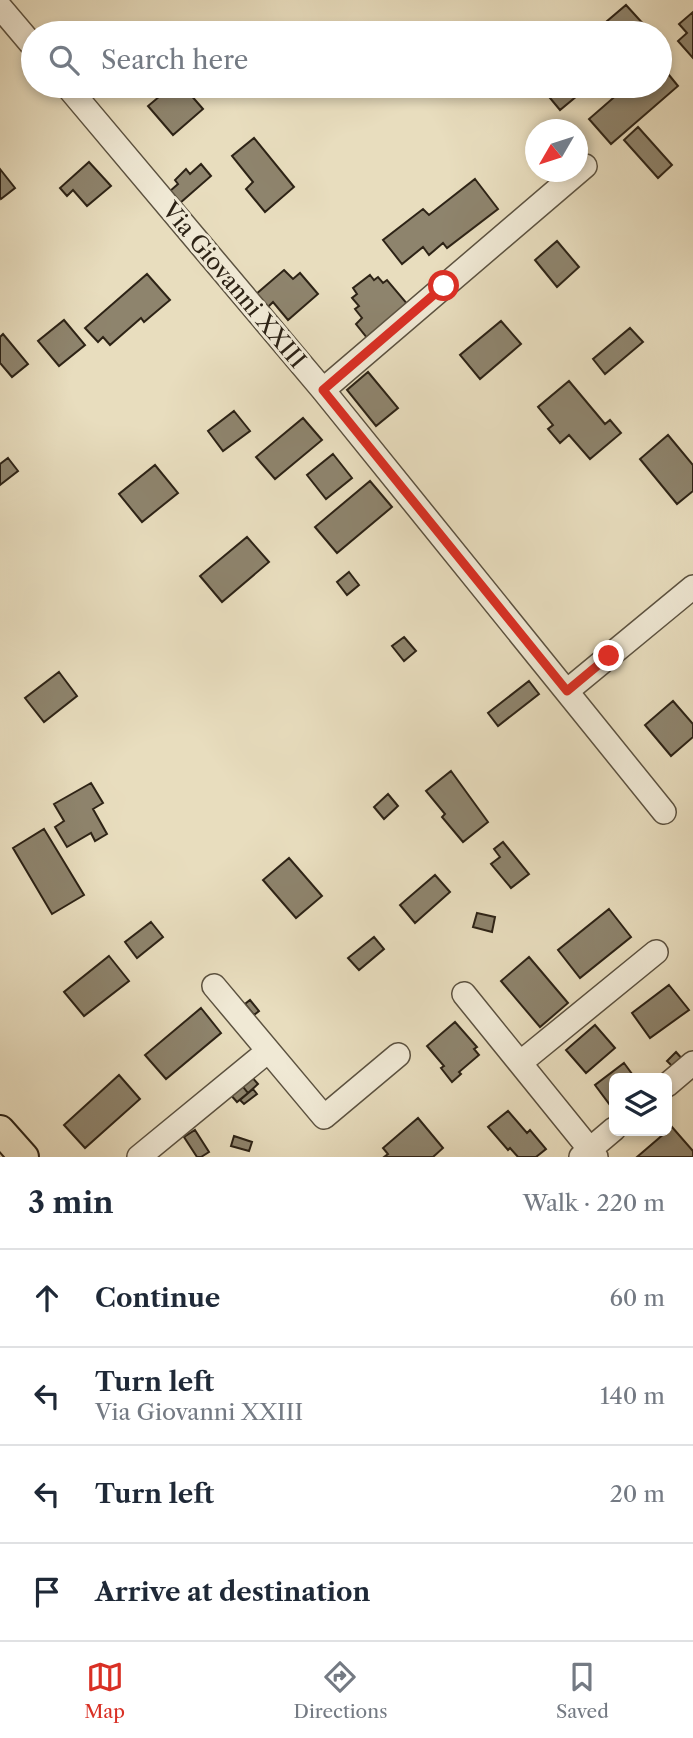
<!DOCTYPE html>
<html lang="en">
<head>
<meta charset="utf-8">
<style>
	body { margin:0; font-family:"Libre Caslon Text",serif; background:#f6f6f7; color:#1f2937 }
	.controls { position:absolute; right:21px; bottom:21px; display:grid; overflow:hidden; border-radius:10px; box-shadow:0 4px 10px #0003 }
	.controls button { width:63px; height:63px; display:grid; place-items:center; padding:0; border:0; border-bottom:2px solid #e0e1e3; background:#fff; color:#1f2937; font:35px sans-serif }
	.compass { position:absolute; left:525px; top:119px; width:63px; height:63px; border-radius:50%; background:#fff; box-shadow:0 4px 10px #0003; rotate:231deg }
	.stop { position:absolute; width:21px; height:21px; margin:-16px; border:5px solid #d93025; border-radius:50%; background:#fff }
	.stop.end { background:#d93025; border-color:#fff; box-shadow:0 2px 7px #0008 }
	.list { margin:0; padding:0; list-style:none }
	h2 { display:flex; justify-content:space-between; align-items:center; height:91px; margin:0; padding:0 28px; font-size:30px }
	h2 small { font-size:23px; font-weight:400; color:#747a83 }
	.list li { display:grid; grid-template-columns:46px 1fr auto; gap:21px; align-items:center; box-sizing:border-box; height:98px; padding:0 28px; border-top:2px solid #e0e1e3 }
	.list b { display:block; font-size:26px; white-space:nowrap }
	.list p { margin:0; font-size:23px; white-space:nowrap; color:#747a83 }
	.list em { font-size:23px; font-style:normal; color:#747a83 }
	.icon { flex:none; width:38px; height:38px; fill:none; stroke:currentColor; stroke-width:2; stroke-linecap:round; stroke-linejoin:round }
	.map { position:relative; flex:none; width:693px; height:1157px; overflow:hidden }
	.search { position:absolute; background:#fff; box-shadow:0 4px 10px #0003; left:21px; right:21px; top:21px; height:77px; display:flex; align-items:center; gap:18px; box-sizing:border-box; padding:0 24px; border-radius:38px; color:#747a83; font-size:26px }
	.sheet { height:483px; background:#fff }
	nav { display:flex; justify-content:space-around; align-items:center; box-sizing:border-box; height:98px; border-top:2px solid #e0e1e3; background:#fff; font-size:19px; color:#747a83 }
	nav a { display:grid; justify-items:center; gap:4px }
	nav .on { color:#d93025 }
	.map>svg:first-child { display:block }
	.building { fill:#8e846d; stroke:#2d2316; stroke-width:2 }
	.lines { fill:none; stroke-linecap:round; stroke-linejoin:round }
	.minor-casing { stroke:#5c5240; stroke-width:26 }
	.major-casing { stroke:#2d2316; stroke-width:32 }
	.minor { stroke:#f0e9d5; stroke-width:23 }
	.major { stroke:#e8ddbe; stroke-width:28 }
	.route { stroke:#d93025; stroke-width:9 }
	.labels { text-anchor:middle; stroke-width:6; stroke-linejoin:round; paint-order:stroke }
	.street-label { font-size:23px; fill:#2d2316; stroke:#f0e9d5 }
</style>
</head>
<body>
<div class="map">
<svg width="693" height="1157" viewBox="0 0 693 1157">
	<rect width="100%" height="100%" fill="#e8ddbe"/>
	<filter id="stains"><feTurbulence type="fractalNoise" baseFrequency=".00286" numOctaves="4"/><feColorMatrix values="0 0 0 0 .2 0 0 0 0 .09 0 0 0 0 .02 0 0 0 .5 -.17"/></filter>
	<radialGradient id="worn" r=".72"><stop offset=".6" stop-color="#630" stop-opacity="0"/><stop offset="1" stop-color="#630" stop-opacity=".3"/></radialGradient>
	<!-- building -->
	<path class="building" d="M626 5 646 27 639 33H593Z
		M693 12V58L678 41 687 33 679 24Z
		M660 64 678 86 611 144 589 119 627 86H660Z
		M172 86H183L203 109 173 135 148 106Z
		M540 86H589L560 110Z
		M638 127 672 165 658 178 624 140Z
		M254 138 294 187 265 212 246 189 253 182 232 156Z
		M89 162 111 186 87 206 73 190 67 196 60 188Z
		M201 164 211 176 180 203 170 191 178 184 175 180 186 169 190 174Z
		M0 169 15 188 1 199 0 197Z
		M475 179 498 209 447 248 443 243 429 255 423 247 402 264 383 240 423 209 429 215Z
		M557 241 579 267 557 287 535 260Z
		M284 270 293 279 300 273 318 294 288 320 273 302 267 308 255 295Z
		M147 274 170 300 144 322 141 318 110 345 103 337 98 342 85 328Z
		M370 275 374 280 378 277 383 283 387 280 409 306 368 339 356 324 362 318 355 309 359 306 352 298 357 294 353 288Z
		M64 320 85 345 59 366 38 341Z
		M501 321 521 344 480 379 460 355Z
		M630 328 643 342 605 374 593 359Z
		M3 334 28 364 12 377 0 363V337Z
		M368 372 398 408 376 426 347 390Z
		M569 381 605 424 610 420 621 433 590 459 569 435 560 443 548 429 553 425 538 407Z
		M234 411 250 431 223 451 208 431Z
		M303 418 322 440 275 479 256 457Z
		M668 435 693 465V491L677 504 640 459Z
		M333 454 352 478 326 499 307 475Z
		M8 458 18 471 0 485V464Z
		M155 465 178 493 142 522 119 494Z
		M370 481 392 507 337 553 315 527Z
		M247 537 269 562 222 602 200 576Z
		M349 572 359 585 347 595 337 582Z
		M404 637 416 651 404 661 392 646Z
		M59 672 77 696 44 722 25 698Z
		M529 681 539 694 498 726 488 713Z
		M673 701 693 724V737L671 756 645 725Z
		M451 771 488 822 463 842 442 817 445 814 426 791Z
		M91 783 103 803 93 809 107 834 95 841 91 833 67 847 55 827 64 821 54 804Z
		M388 794 398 806 384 819 374 807Z
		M44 829 84 895 52 914 13 848Z
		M503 842 529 874 511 888 491 864 500 857 494 849Z
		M289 858 322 896 296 918 263 880Z
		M435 875 450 892 415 923 400 905Z
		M609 909 631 937 580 978 558 950Z
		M477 913 495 917 492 932 473 927Z
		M151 922 163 937 137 958 125 942Z
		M374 937 384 949 359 970 348 958Z
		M109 956 129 981 84 1016 64 992Z
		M529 957 568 1003 540 1027 501 981Z
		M669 985 689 1010 650 1038 632 1013Z
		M250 1000 259 1011 254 1015 245 1004Z
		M201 1008 221 1033 166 1079 145 1055Z
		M455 1022 477 1047 474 1049 479 1055 459 1072 461 1074 452 1082 441 1068 444 1066 427 1046Z
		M595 1025 615 1048 586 1073 566 1050Z
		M676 1052 684 1061 675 1069 667 1061Z
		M624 1063 635 1078H614L613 1109 595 1085Z
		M119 1075 140 1099 85 1148 64 1125Z
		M250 1075 258 1084 248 1093 240 1083Z
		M240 1083 248 1093 237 1102 229 1093Z
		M253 1089 257 1094 244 1104 240 1100Z
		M508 1111 527 1133 530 1130 546 1149 536 1157H518L510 1148 508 1150 488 1127Z
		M418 1118 443 1148 433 1157H384L388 1154 383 1148Z
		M672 1127 693 1151V1157H637Z
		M195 1130 209 1152 201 1157H197L184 1137Z
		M234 1136 252 1142 249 1151 231 1146Z"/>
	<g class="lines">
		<!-- minor casing -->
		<g class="minor-casing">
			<path id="minor" d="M0 7 33 46
				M67 86 323 390 664 812
				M323 390 585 166
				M567 691 693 587
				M214 986 324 1117 398 1055
				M464 994 596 1157
				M520 1063 656 952
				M667 1085 693 1063
				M139 1157 268 1051
				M581 1157 614 1129"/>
		</g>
		<!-- major casing -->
		<g class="major-casing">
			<path id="major" d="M0 1130 24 1157"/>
		</g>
		<!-- minor -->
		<use href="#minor" class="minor"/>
		<!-- major -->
		<use href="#major" class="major"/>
	</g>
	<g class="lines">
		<!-- route -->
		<path class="route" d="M444 286 323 390 567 691 609 656"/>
	</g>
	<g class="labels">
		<!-- street labels -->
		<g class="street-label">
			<text transform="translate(234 285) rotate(50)" y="8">Via Giovanni XXIII</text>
		</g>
	</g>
	<rect width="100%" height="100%" filter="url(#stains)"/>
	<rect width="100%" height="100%" fill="url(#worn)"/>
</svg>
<div class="controls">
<button><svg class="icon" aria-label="layers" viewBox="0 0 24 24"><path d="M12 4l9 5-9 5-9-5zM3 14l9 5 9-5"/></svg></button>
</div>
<svg class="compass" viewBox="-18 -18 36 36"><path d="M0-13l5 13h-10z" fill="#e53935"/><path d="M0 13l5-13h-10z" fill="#747a83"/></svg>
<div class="stop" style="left:444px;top:286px"></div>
<div class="stop end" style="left:609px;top:656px"></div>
<div class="search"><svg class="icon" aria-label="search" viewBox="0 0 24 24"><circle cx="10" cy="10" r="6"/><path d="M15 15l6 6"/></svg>Search here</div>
</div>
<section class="sheet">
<h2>3 min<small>Walk · 220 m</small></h2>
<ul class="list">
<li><svg class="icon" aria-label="ahead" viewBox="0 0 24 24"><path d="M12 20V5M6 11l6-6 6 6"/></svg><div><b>Continue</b></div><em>60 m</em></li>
<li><svg class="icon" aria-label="left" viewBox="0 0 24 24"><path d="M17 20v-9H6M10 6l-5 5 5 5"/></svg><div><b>Turn left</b><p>Via Giovanni XXIII</p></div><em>140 m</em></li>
<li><svg class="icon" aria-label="left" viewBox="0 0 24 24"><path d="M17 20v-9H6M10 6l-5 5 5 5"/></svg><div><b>Turn left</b></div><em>20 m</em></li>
<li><svg class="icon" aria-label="arrive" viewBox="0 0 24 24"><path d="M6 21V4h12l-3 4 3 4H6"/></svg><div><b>Arrive at destination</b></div></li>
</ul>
</section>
<nav>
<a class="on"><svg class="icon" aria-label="map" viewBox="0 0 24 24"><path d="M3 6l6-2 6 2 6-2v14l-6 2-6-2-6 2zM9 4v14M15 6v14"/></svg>Map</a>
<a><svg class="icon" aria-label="directions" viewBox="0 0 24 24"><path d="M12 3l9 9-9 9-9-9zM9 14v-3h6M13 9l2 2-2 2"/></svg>Directions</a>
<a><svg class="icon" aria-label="saved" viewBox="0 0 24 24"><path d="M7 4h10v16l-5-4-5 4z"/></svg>Saved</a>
</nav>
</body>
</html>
